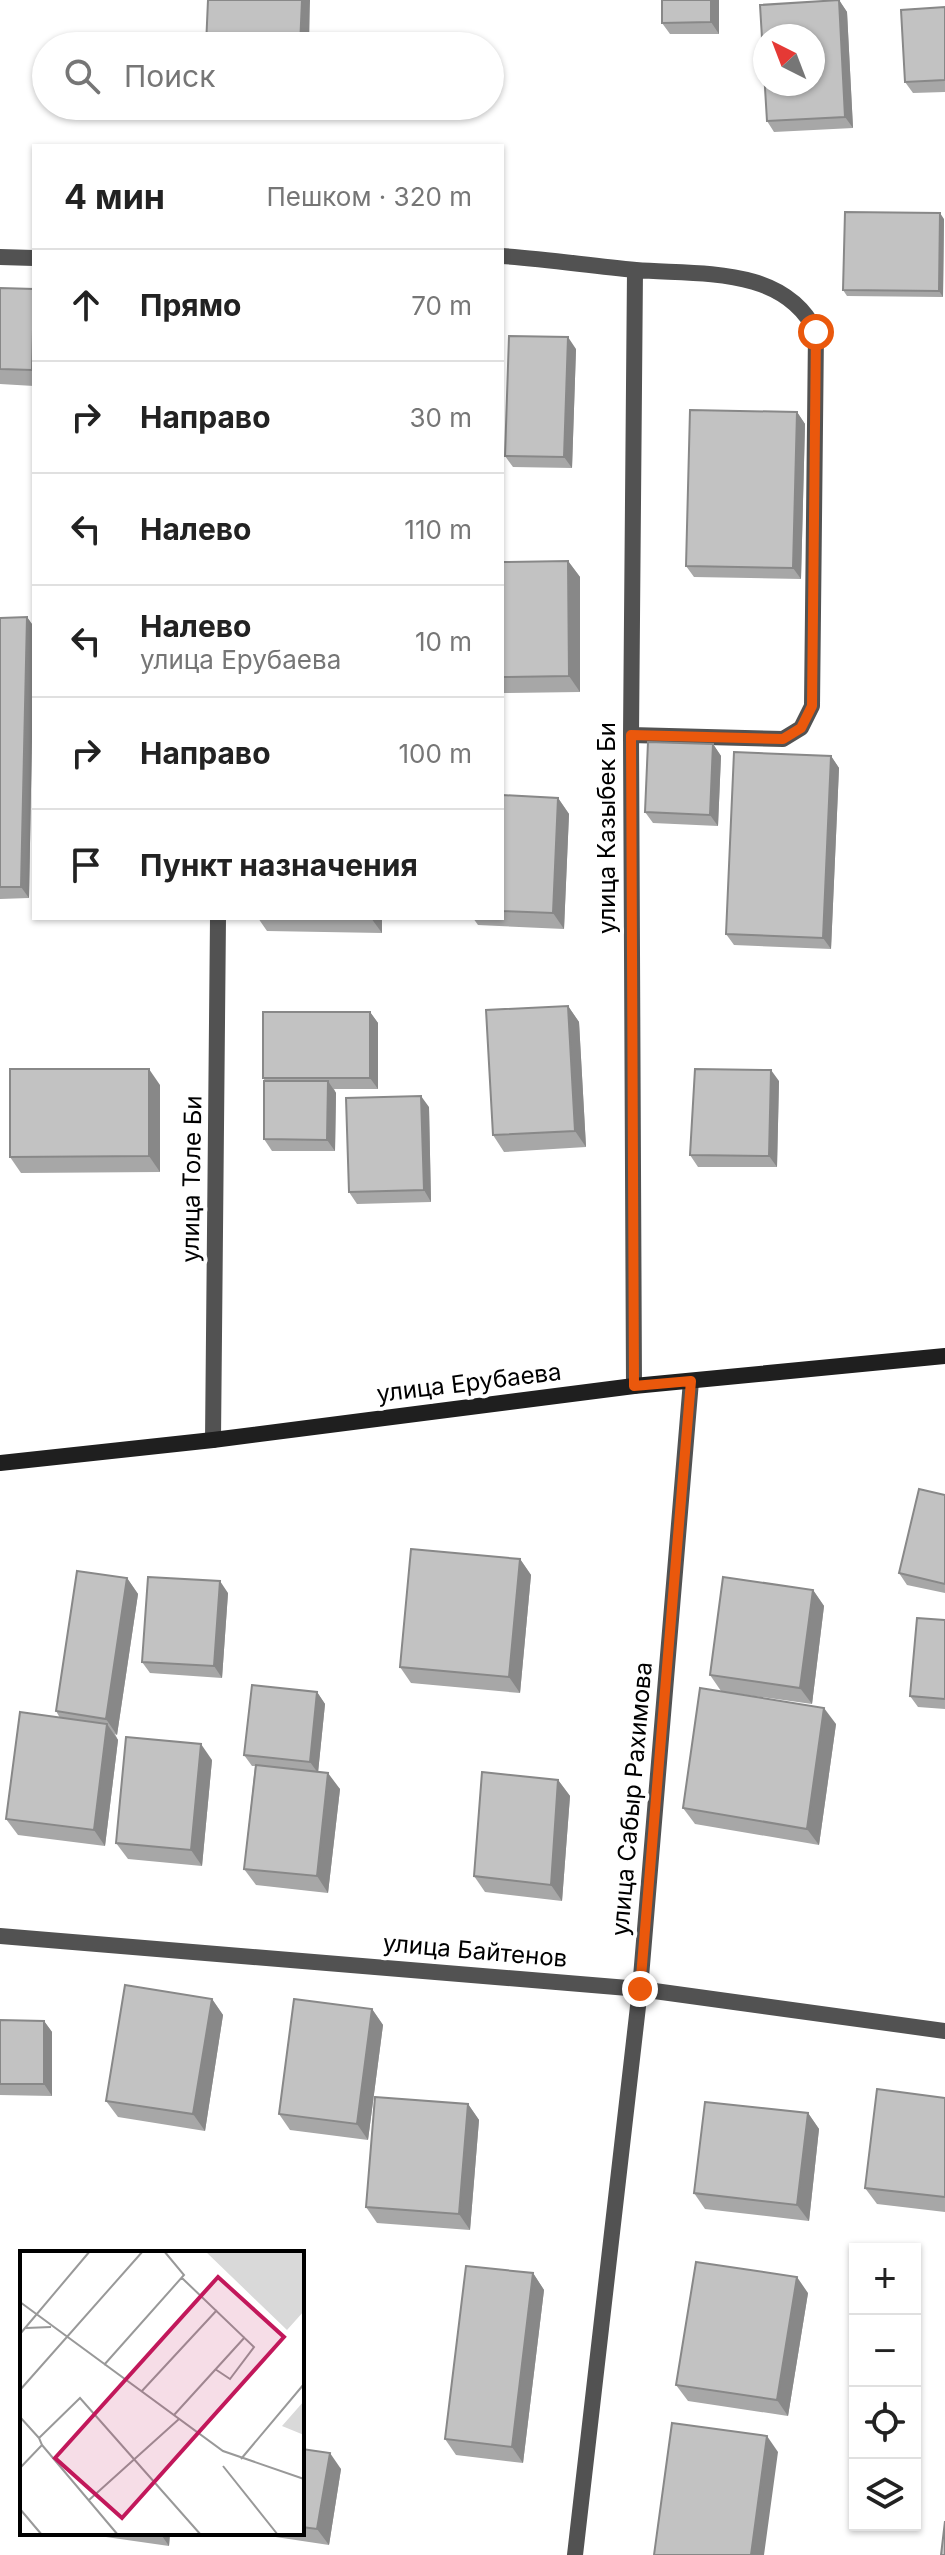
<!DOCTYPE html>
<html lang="ru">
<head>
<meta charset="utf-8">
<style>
	body { margin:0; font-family:Inter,sans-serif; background:#f6f6f6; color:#222 }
	.controls { position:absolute; right:24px; bottom:24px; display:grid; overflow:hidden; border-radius:0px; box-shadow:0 2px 6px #0004 }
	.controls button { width:72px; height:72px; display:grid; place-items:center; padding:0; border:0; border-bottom:2px solid #e0e0e0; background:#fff; color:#222; font:40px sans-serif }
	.compass { position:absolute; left:753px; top:24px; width:72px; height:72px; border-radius:50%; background:#fff; box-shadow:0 2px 6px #0004; rotate:318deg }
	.stop { position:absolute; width:24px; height:24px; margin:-18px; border:6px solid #ea580c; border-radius:50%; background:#fff }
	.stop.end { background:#ea580c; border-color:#fff; box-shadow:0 2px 8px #0008 }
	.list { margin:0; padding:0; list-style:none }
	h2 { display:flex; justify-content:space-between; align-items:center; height:104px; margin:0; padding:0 32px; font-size:34px }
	h2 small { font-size:26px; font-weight:400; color:#767676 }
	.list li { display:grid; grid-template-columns:52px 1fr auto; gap:24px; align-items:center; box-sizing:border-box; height:112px; padding:0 32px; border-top:2px solid #e0e0e0 }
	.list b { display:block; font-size:30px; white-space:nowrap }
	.list p { margin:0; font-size:26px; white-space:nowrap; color:#767676 }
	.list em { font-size:26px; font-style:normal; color:#767676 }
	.icon { flex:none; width:44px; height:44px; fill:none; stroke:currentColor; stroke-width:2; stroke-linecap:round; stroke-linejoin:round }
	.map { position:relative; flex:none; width:945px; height:2555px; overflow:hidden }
	.search { position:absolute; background:#fff; box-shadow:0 2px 6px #0004; left:32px; top:32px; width:472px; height:88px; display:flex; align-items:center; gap:20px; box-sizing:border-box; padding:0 28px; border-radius:44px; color:#767676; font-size:30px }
	.panel { position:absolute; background:#fff; box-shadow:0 2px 6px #0004; left:32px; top:144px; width:472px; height:776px; border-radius:0px }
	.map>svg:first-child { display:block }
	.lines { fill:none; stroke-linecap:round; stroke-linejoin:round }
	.street { stroke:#525252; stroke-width:16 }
	.secondary { stroke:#1f1f1f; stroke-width:16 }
	.wall { fill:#a7a7a7 }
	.shaded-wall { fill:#888 }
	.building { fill:#c2c2c2; stroke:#888; stroke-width:2; fill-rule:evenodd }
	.route { stroke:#ea580c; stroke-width:10 }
	.labels { text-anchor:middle; stroke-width:8; stroke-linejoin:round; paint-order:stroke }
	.street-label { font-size:24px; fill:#000; stroke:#fff }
	.inset-road { fill:none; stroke:#999; stroke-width:2 }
	.view { fill:#c2185b; fill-opacity:0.15; stroke:#c2185b; stroke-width:4 }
	.inset-edge { fill:none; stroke:#000; stroke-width:4 }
</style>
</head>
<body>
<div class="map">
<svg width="945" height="2555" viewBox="0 0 945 2555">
	<rect width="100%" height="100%" fill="#fff"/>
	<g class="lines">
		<!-- street -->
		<path class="street" d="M502 256C547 259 591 266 636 270 697 275 784 265 816 332L812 706 801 728 783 739 631 735
			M0 257 34 258
			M634 1386 631 735 635 270
			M213 1440 218 918
			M0 1936 640 1989 945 2031
			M575 2555 640 1989 691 1381"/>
		<!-- secondary -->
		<path class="secondary" d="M0 1463 213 1440 634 1386 945 1356"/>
	</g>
	<!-- wall -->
	<path class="wall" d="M719 0V34H670L662 23Z
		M839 0 847 12 853 128 774 132 767 121Z
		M945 7V92L913 93 905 82Z
		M944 219 943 297 847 296 843 290Z
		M0 288 34 289V386L0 384Z
		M576 349 572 468 513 467 505 456Z
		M797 412 805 424 801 579 694 577 686 566Z
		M568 561 580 577V692L504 693 502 691V562Z
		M27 617 34 627 29 898 0 899V618Z
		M713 744 721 756 718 826 653 823 645 812Z
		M831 756 839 768 831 949 734 945 726 934Z
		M502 795 558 798 569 814 564 929 478 925 473 918H502Z
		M258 918H382V933L267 931Z
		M568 1006 579 1022 586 1147 504 1152 493 1135Z
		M370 1012 378 1023V1089H334L336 1093 335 1151H272L264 1139 265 1081 263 1078Z
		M779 1081 777 1167H698L690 1155Z
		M160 1085V1172L21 1173 10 1157Z
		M429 1107 431 1202 357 1204 349 1192Z
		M945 1495V1593L907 1585 899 1573Z
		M520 1559 531 1575 520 1693 411 1683 400 1667Z
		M127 1578 138 1594 117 1735 115 1734 118 1740 105 1846 18 1835 6 1819 60 1718 56 1711Z
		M813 1590 824 1606 812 1704 725 1692 836 1724 819 1845 695 1824 683 1808 721 1691 710 1675Z
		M228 1593 222 1678 150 1673 142 1662Z
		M945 1620V1709L918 1707 910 1696Z
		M317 1692 325 1704 318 1772 340 1789 328 1893 256 1885 244 1869 255 1766H252L244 1755Z
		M212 1760 202 1866 128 1859 116 1843Z
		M558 1780 570 1796 562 1901 485 1892 474 1876Z
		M212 1999 223 2015 205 2131 118 2117 106 2101Z
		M372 2009 383 2025 368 2140 290 2130 279 2114Z
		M0 2020 44 2021 52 2032V2096L0 2095Z
		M945 2098V2212L877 2204 865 2188Z
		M468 2104 479 2120 470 2230 377 2223 366 2207Z
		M808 2113 819 2129 809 2221 705 2209 694 2193Z
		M533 2273 544 2290 523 2463 456 2455 445 2439Z
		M808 2293 788 2416 688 2401 676 2385Z
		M302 2449 341 2469 329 2545 249 2533H302Z
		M90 2533H170L169 2546 92 2535Z"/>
	<!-- shaded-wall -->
	<path class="shaded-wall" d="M302 0H310L309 46H300Z
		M711 0H719V34L711 22Z
		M839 0 847 12 853 128 845 117Z
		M940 213 944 219 943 297 939 291Z
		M34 317V373L32 370Z
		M568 337 576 349 572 468 564 457Z
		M797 412 805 424 801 579 793 568Z
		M568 561 580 577V692L569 676Z
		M27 617 34 627 29 898 21 887Z
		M713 744 721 756 718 826 710 815Z
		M831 756 839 768 831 949 823 938Z
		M558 798 569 814 564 929 553 913Z
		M371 918H382V933Z
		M568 1006 579 1022 586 1147 575 1131Z
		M370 1012 378 1023V1089L370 1078Z
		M149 1069 160 1085V1172L149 1156Z
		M771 1070 779 1081 777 1167 769 1156Z
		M328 1081 336 1093 335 1151 327 1140Z
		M421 1096 429 1107 431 1202 424 1190Z
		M520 1559 531 1575 520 1693 509 1677Z
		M127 1578 138 1594 117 1735 106 1719Z
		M220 1581 228 1593 222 1678 214 1666Z
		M813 1590 824 1606 812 1704 800 1688Z
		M317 1692 325 1704 318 1773 310 1762Z
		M824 1708 836 1724 819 1845 807 1829Z
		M107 1724 118 1740 105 1846 94 1830Z
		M201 1744 212 1760 202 1866 191 1850Z
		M328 1773 340 1789 328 1893 317 1876Z
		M558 1780 570 1796 562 1901 551 1885Z
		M212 1999 223 2015 205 2131 193 2114Z
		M372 2009 383 2025 368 2140 357 2124Z
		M44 2021 52 2032V2096L44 2084Z
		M468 2104 479 2120 470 2230 459 2214Z
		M808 2113 819 2129 809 2221 797 2205Z
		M533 2273 544 2290 523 2463 512 2447Z
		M797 2277 808 2293 788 2416 777 2400Z
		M767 2436 778 2452 764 2555H751Z
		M330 2453 341 2469 329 2545 317 2529Z
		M160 2533H170L169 2546Z"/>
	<!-- building -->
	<path class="building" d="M208 0H302L300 46H206Z
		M662 0H711V22L662 23Z
		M839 0 845 117 767 121 760 5ZM765 36H813V84H765Z
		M945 7V80L905 82 901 10Z
		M845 212 940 213 939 291 843 290Z
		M0 288 34 289 32 370 0 369Z
		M509 336 568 337 564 457 505 456Z
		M690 410 797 412 793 568 686 566Z
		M568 561 569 676 502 677V562Z
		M27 617 21 887H0V618Z
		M648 742 713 744 710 815 645 812Z
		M734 752 831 756 823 938 726 934Z
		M502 795 558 798 553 913 502 911Z
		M568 1006 575 1131 493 1135 486 1010Z
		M263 1012H370V1078H263Z
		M10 1069H149V1156L10 1157Z
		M695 1069 771 1070 769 1156 690 1155Z
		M264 1081H328L327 1140 264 1139Z
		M421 1096 424 1190 349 1192 346 1098Z
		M919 1489 945 1495V1584L899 1573Z
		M411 1549 520 1559 509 1677 400 1667Z
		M77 1571 127 1578 106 1719 56 1711Z
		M148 1577 220 1581 214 1666 142 1662Z
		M723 1577 813 1590 800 1688 710 1675Z
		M917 1618 945 1620V1699L910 1696Z
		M252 1685 317 1692 310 1762 244 1755Z
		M700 1688 824 1708 807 1829 683 1808Z
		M20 1712 107 1724 94 1830 6 1819Z
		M126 1737 201 1744 191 1850 116 1843Z
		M256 1765 328 1773 317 1876 244 1869Z
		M482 1772 558 1780 551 1885 474 1876Z
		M125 1985 212 1999 193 2114 106 2101Z
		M294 1999 372 2009 357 2124 279 2114Z
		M0 2020 44 2021V2084H0Z
		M877 2089 945 2098V2197L865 2188Z
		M375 2097 468 2104 459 2214 366 2207Z
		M705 2102 808 2113 797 2205 694 2193Z
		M696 2262 797 2277 777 2400 676 2385Z
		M466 2266 533 2273 512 2447 445 2439Z
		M672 2423 767 2436 751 2555H654Z
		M302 2449 330 2453 317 2529 302 2527Z
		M945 2521V2555H941Z"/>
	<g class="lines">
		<!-- route -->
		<path class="route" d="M640 1989 691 1381 634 1386 631 735 783 739 801 728 812 706 816 332"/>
	</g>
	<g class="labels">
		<!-- street labels -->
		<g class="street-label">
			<text transform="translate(607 828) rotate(-90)" y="8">улица Казыбек Би</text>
			<text transform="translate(192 1179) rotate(-89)" y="8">улица Толе Би</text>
			<text transform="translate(469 1383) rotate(-7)" y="8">улица Ерубаева</text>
			<text transform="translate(632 1799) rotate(-85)" y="8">улица Сабыр Рахимова</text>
			<text transform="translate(475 1951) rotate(5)" y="8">улица Байтенов</text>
		</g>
	</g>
	<!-- overview -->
	<g transform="translate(20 2251)">
		<rect width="284" height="284" fill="#fff"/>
		<path d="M185 0H284V60L267 79ZM284 150V184L262 175Z" fill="#d9d9d9"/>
		<path class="inset-road" d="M162 27 234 96 210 128 195 118M0 51 203 200 284 228M6 77 31 76M0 83 70 0M84 114 164 24 144 0M0 139 123 0M121 141 197 59M154 164 225 86M0 166 19 187M22 194 98 284M221 208 284 133M203 215 258 284M0 217 22 194 19 187 60 147 181 284M69 249 159 168M0 258 22 284"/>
		<path class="view" d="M198 26 264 86 102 267 35 207Z"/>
		<rect width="284" height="284" class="inset-edge"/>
	</g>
</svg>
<div class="controls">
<button>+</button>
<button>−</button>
<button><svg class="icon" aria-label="locate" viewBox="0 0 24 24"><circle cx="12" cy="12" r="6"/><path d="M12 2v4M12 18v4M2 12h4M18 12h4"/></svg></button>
<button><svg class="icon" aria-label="layers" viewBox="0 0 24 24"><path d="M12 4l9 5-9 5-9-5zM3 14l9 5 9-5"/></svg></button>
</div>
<svg class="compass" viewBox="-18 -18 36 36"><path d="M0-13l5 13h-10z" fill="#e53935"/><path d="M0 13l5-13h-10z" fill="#767676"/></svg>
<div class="stop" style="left:816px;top:332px"></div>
<div class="stop end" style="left:640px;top:1989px"></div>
<div class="search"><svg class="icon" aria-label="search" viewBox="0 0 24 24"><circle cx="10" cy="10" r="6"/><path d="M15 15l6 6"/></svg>Поиск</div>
<section class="panel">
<h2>4 мин<small>Пешком · 320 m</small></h2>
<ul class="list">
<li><svg class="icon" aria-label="ahead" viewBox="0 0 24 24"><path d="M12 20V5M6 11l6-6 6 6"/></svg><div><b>Прямо</b></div><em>70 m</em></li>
<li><svg class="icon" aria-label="right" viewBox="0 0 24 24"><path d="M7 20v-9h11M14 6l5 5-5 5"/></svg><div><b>Направо</b></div><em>30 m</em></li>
<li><svg class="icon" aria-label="left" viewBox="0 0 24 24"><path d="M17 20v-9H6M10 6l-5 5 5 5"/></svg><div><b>Налево</b></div><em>110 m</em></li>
<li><svg class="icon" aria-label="left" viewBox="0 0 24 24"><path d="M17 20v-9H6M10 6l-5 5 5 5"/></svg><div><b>Налево</b><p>улица Ерубаева</p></div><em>10 m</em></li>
<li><svg class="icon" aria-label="right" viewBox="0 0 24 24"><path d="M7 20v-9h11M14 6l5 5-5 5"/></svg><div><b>Направо</b></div><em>100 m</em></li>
<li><svg class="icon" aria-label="arrive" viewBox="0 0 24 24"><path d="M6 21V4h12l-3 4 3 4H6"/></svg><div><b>Пункт назначения</b></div></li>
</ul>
</section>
</div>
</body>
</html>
